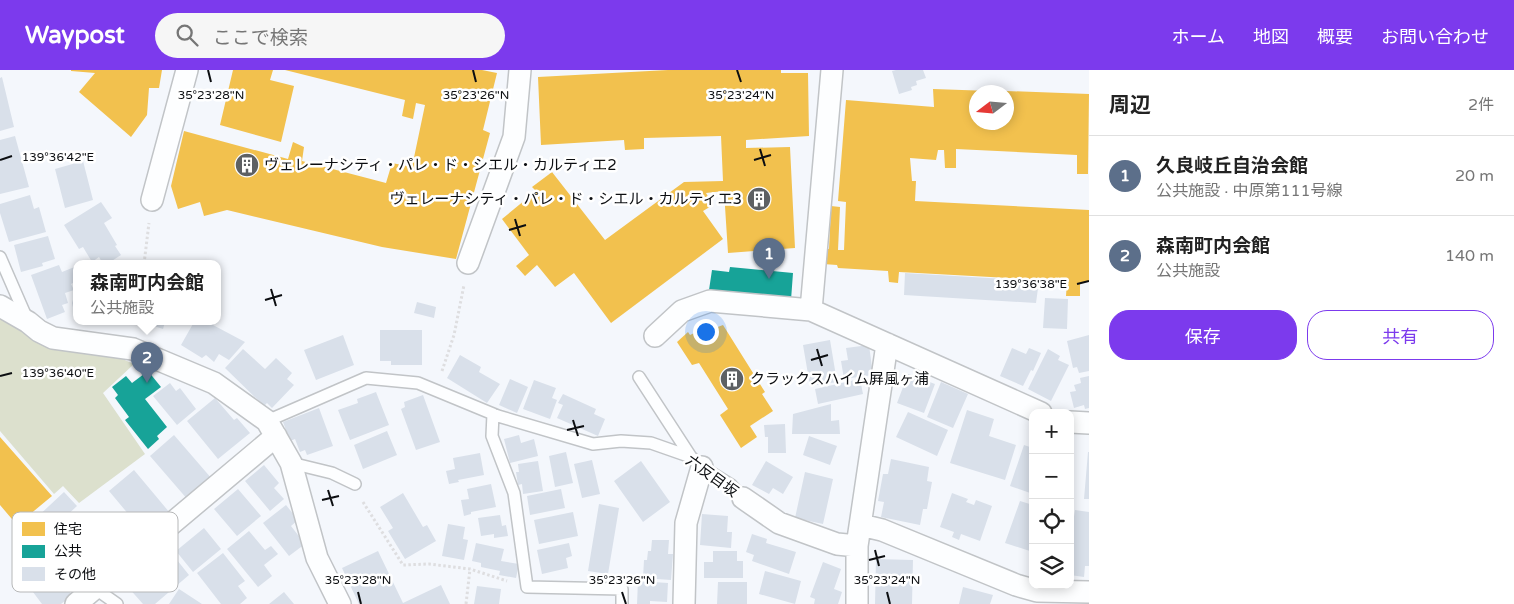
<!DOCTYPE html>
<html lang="ja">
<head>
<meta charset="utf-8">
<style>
	body { margin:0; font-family:"Varela Round","Noto Sans JP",sans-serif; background:#f6f6f6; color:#222 }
	.controls { position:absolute; right:15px; bottom:15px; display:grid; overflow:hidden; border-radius:10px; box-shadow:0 2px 12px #0003 }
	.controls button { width:45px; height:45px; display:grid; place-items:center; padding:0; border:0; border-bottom:1px solid #e0e0e0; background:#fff; color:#222; font:25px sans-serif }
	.compass { position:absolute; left:969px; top:15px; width:45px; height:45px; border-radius:50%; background:#fff; box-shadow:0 2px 12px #0003; rotate:254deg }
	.you { position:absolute; left:705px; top:261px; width:18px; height:18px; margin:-12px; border:4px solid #fff; border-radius:50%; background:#1a73e8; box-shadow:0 0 0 8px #1a73e833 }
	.badge { display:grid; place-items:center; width:32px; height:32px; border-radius:50%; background:#7c3aed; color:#fff; font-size:16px; font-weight:700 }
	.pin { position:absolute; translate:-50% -41px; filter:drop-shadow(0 1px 2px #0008) }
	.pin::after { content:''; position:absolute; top:26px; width:18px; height:15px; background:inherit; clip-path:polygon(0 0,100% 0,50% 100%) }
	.popup { position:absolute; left:73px; top:190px; width:148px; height:65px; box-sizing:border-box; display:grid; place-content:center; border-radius:10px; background:#fff; filter:drop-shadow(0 1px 4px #0005); font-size:16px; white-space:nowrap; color:#767676 }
	.popup b { font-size:19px; color:#222 }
	.popup::after { content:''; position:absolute; left:50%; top:100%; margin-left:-10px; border:10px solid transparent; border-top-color:#fff }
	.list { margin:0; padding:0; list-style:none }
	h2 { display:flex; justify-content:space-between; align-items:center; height:65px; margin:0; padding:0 20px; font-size:21px }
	h2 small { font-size:16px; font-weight:400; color:#767676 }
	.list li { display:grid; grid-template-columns:32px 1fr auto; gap:15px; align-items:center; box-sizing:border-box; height:80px; padding:0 20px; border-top:1px solid #e0e0e0 }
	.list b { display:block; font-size:19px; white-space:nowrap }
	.list p { margin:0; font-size:16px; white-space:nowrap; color:#767676 }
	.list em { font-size:16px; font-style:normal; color:#767676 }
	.actions { display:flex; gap:10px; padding:15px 20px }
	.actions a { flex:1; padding:11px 0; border:1px solid #7c3aed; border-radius:20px; text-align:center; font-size:18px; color:#7c3aed }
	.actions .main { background:#7c3aed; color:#fff }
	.icon { flex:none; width:28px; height:28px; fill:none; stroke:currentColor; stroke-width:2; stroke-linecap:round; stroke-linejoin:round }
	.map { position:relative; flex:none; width:1089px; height:534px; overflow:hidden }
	header { display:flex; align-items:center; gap:30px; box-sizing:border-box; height:70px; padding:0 25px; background:#7c3aed; color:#fff }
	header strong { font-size:24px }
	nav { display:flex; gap:28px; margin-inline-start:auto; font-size:18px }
	.search { width:350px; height:45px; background:#f6f6f6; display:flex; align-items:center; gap:12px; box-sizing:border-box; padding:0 18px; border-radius:28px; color:#767676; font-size:19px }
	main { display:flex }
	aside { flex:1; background:#fff }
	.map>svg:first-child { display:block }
	.green { fill:#dce0cd }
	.homes { fill:#f2c14e }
	.public { fill:#17a398 }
	.building { fill:#d9e0ea }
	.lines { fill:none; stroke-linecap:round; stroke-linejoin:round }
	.lane-casing { stroke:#c1c4c7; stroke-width:14 }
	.street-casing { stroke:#c1c4c7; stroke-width:24 }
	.path { stroke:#dedee0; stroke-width:3; stroke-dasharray:2.5 2.5; stroke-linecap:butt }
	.lane { stroke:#fdfeff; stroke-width:11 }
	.street { stroke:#fdfeff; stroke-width:21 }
	.ticks { fill:none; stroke:#0c0e11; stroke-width:2 }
	.labels { text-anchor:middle; stroke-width:5; stroke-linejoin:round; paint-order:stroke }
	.poi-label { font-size:15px; fill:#0c0e11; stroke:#fff; text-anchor:start }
	.street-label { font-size:15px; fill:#0c0e11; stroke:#fff }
	.key { fill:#fff; stroke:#b6b7b8; stroke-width:1 }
	.key-label { font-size:14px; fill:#0c0e11 }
	.ticks-label { font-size:12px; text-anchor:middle; fill:#0c0e11; stroke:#fff; stroke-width:5; stroke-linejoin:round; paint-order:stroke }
</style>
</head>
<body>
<header>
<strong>Waypost</strong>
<div class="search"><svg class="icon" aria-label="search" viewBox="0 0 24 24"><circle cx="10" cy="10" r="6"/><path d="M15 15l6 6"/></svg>ここで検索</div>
<nav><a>ホーム</a><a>地図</a><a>概要</a><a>お問い合わせ</a></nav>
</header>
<main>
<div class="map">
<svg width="1089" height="534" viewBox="0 0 1089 534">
	<rect width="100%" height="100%" fill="#f4f7fc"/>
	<!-- green -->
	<path class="green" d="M0 245 113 285 134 294 103 323 145 384 79 433 63 416 54 424 0 361Z"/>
	<!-- homes -->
	<path class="homes" d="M71 0H162L159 18H149L147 45 131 67 79 22 95 3 71 1Z
		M233 0H273L270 10 294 16 281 72 220 55Z
		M285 0H482L497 3 483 60 490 63 456 189 382 177 227 140 204 146 200 132 178 139 171 116 184 61 288 89 293 72 304 77 302 91 386 113 392 93 412 97 425 35 416 33 413 49 402 46 405 30Z
		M668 0H781V3H808L809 66 746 70V78L790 77 795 178 728 183 724 121 706 123 713 135 703 141 723 169 611 253 574 203 555 217 537 195 525 206 516 196 529 185 502 149 536 121 532 117 552 102 605 170 684 112 723 111 721 66 644 68V79L625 80 624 70 541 75 538 7Z
		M933 19 991 21V22H976V52H1006V21L1089 24 1088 104H1077V85L956 79V98H945L944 80H938L936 90 910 88 912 111H916L915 131 1089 140V212H1080V226H1066L1067 211 899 202 898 213 889 212 888 201 838 198 837 195 823 194 824 178 829 179 831 136 840 137 838 180H844L846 132 838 131 846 30 934 37Z
		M713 254 715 258 723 255 765 322 762 324 773 341 750 356 757 367 741 378 720 345 728 339 699 293 692 295 677 272 688 262 690 265Z
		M0 367 52 426 17 455 0 435Z"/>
	<!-- public -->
	<path class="public" d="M730 197 793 203 791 230 709 220 712 200 729 202Z
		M148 301 161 317 145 329 167 357 157 366 159 369 148 379 125 350 129 347 115 328 118 325 112 317 126 306 132 313Z"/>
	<!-- building -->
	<path class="building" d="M896 0H923L926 8 916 11 917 15 911 17 912 20 899 24 892 1Z
		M2 7 14 57 0 61V8Z
		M15 66 29 117 0 124V70Z
		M83 91 93 130 65 138 55 99Z
		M30 125 34 139 39 137 46 162 9 172 0 143V134Z
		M101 132 112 148 104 153 117 175 115 176 121 185 107 194H103L99 187 92 192 83 177 79 179 64 155Z
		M48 166 55 189 42 193 43 196 21 202 14 175Z
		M59 195 62 202 77 196V211L71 214 74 220 65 223 68 233 62 235 65 242 47 249 31 205Z
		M905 203 1039 211 1036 233 904 225Z
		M75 223H77L76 250 72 233Z
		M1045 228 1068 229 1067 259 1043 258Z
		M417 232 436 237 434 248 414 243Z
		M146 252H165L163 259 145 253Z
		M194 252H215L213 255 245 272 229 290 219 284 214 292 206 285 202 288 181 275Z
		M380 260H422V295H391V291H380Z
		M343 265 354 295 316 310 304 280Z
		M1089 265V301L1079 303 1077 297 1073 298 1067 271Z
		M830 270 837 312 810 316 803 275Z
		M869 275 873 305 844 309 841 291 848 290 846 278Z
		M1012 278 1026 284 1029 278 1041 283 1033 301 1031 300 1023 316 1000 306Z
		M243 279 265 299 276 288 292 303 287 309 294 315 272 338 267 333 264 336 225 298Z
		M1048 279 1060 286 1058 290 1069 295 1051 331 1028 319Z
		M460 285 481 297 479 302 500 314 487 333 447 308Z
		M908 304 935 314 924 343 897 333Z
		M1089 306V338L1085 339 1084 335 1074 338 1070 322 1076 321 1074 315 1081 313 1080 308Z
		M510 309 528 317 517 343 499 335Z
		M860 309 863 324 818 334 815 319Z
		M534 310 556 318 552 328 557 330 550 349 523 339Z
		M941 312 968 324 953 358 927 347Z
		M170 313 176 321 180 318 196 339 177 355 153 326Z
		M376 322 389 355 350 370 338 340 358 333 357 329Z
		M563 324 596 339 594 344 605 349 598 366 557 348 563 335 558 333Z
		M423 325 440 372 416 380 401 339 405 337 404 332Z
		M215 328 234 350 237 348 250 363 218 389 187 351Z
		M831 334V351L839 350 840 364H792L793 344Z
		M319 338 333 376 307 385 305 380 300 382 295 369 290 371 283 352Z
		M967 340 994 349 989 366 1016 375 1005 410 950 393Z
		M908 342 948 360 937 386 896 367Z
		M785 354 786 383H768V367H765L764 355Z
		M387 361 397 385 363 399 354 375Z
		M174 365 212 409 188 430 150 386Z
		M519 365 521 373 534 369 538 386 510 393 504 369Z
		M809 366 837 376 830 395 803 385Z
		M1024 375 1033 378V424L1010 416Z
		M566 382 573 413 555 417 549 386Z
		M1088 382H1089V429H1084Z
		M480 383 484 405 458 410 459 412 449 414 446 401 455 399 453 388Z
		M891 389 929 397 927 411 932 412 927 439H923L920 455 881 447 884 432 878 431 883 404H888Z
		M592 390 600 424 582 428 574 394Z
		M538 391 543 421 523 424 522 414 518 415 516 402H519L518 394Z
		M641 391 670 432 643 452 614 411Z
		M766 391 793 407 783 424 773 418 769 424 752 415Z
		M264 395 279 413 274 418 284 429 270 441 245 411Z
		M134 400 170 443 145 464 109 421Z
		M805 402 833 409 823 454 795 448Z
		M491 414 496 437 471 442V444L464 446 461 430 469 429 467 419Z
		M238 419 261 446 237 466 214 439Z
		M561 419 565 438 530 445 527 426Z
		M64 422 77 436 33 477 20 463Z
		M403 423 423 457 427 455 436 471 405 489 388 461 393 458 380 437Z
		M952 423 968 429 966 432 974 435 976 430 992 436 980 471 961 464 959 470 952 467 954 462 940 457Z
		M1020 431 1033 435V482L1005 473Z
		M599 434 619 438 608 504 588 501Z
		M286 435 298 450 291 456 305 474 289 486 263 453Z
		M1075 440 1089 442V496H1085L1084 507 1070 505V472Z
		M573 442 578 466 539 474 534 450Z
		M702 444 728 446 727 462H732L731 478 700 475Z
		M82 445 109 477 103 482 108 489 92 503 85 495 80 499 68 486 65 489 51 472Z
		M500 445 502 456 506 455 508 466 494 468V464L481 466 478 448Z
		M448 454 465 457 463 469 468 470 464 490 442 486Z
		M204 458 221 479 193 502 176 481Z
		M249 461 265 480 271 476 278 484 264 495 272 506 258 517 227 479Z
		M752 464 767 469 766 473 796 482 789 504 752 491 754 485 746 482Z
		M652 470H669L668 484H673L671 510 643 508 644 490H647L648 481H651Z
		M476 473 504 479 501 491 519 494 516 508 499 505 500 501 481 497V493L472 491Z
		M569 473 572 486 566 488 568 498 542 504 537 480Z
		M169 480 189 505 155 534H143L127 516Z
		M378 481 403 533 441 515 450 534H359L342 498Z
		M713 481H737V491H743V508H704V492H713Z
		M223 483 245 511 238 516 247 528 240 534H221L197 503Z
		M40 486 52 502 29 520 17 504Z
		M876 489 913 490 912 534H875Z
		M823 492 841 499 834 519 842 522 838 534H814L815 529 810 527Z
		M765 501 801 511 795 534 759 524Z
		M55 504 72 525 61 534H42L33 522Z
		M638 511 668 513 667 532 650 531V534H637Z
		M718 512H747V534H717Z
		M477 516 501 519 499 534H474Z
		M963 517 993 525 990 534H959Z
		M179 519 202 534H169Z
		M284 522 294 534H269Z"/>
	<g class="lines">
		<!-- lane casing -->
		<g class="lane-casing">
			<path id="lane" d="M0 187 27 249
				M639 307 691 387
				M493 344 492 366 514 423 527 517 622 519V534
				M267 351 366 308 418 313 498 346 593 374 621 371 651 373 691 387 702 397 731 415 743 428
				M291 393 332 403 355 414
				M59 493 117 534"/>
		</g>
		<!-- street casing -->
		<g class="street-casing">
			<path id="street" d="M152 130 187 0
				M468 193 514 67 520 0
				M0 236 28 252 39 261 53 268 133 279 214 313 267 351 291 393 317 488 340 534
				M811 240 832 0
				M655 266 682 241 710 231 811 240 1041 343
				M1070 352 1089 353
				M743 428 779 453 837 474 857 476
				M861 455 882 460 1016 515 1037 521 1089 522
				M76 534 276 366
				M684 534 686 453 702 397
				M857 534V476L887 274"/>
		</g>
		<!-- path -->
		<path class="path" d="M144 194 149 153
			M442 301 454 265 464 215
			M363 432 403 495 429 494 470 499 507 511
			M466 534 470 499"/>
		<!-- lane -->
		<use href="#lane" class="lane"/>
		<!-- street -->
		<use href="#street" class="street"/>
	</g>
	<!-- ticks -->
	<path class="ticks" d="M208 0 211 12M473 0 476 12M737 0 741 12M760 79 765 96M0 90 12 86M754 90 771 85M515 149 520 166M509 160 526 155M1077 214 1089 211M271 219 276 236M265 230 282 225M817 279 822 296M811 290 828 285M0 306 12 303M573 350 578 366M567 360 584 356M328 420 333 436M322 430 339 426M875 480 879 496M869 490 885 486M358 522 361 534M622 522 626 534M887 522 890 534"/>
	<!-- icons -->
	<defs>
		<g id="building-disc" transform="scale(1.25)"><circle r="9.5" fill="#5d6063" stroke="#fff"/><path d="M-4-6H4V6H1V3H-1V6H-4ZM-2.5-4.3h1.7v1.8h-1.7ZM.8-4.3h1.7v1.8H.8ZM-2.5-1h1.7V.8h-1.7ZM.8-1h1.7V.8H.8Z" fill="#fff"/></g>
	</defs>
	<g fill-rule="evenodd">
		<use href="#building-disc" x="247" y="95"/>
		<use href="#building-disc" x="759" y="129"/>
		<use href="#building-disc" x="732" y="309"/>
	</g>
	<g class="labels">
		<!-- poi labels -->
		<g class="poi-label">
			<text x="264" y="100">ヴェレーナシティ・パレ・ド・シエル・カルティエ2</text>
			<text x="742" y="134" text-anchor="end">ヴェレーナシティ・パレ・ド・シエル・カルティエ3</text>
			<text x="750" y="314">クラックスハイム屛風ヶ浦</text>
		</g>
		<!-- street labels -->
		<g class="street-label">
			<text transform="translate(712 406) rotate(36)" y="5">六反目坂</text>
		</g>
	</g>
	<!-- legend -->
	<rect x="12" y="442" width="166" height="80" rx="8" class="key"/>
	<rect x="22" y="452" width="23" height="14" fill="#f2c14e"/>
	<rect x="22" y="475" width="23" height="13" fill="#17a398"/>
	<rect x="22" y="497" width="23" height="14" fill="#d9e0ea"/>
	<g class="key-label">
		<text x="54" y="464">住宅</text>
		<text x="54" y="486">公共</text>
		<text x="54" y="509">その他</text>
	</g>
	<g class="ticks-label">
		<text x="211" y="29">35°23'28"N</text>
		<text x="476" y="29">35°23'26"N</text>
		<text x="741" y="29">35°23'24"N</text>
		<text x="58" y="91">139°36'42"E</text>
		<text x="1031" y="218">139°36'38"E</text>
		<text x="58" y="307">139°36'40"E</text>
		<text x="358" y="514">35°23'28"N</text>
		<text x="622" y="514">35°23'26"N</text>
		<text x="887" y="514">35°23'24"N</text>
	</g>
</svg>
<div class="controls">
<button>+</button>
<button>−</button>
<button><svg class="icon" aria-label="locate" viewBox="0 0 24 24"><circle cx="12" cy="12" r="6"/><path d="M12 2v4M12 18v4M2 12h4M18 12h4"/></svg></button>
<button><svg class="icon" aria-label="layers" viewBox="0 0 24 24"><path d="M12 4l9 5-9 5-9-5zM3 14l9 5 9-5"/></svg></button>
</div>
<svg class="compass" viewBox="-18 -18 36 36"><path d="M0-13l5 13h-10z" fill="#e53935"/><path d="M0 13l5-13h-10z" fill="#767676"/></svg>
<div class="you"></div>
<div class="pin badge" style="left:769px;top:209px;background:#5c6f8a">1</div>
<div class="pin badge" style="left:147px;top:313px;background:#5c6f8a">2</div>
<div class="popup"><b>森南町内会館</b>公共施設</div>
</div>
<aside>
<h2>周辺<small>2件</small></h2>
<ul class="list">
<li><span class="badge" style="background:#5c6f8a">1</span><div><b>久良岐丘自治会館</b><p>公共施設 · 中原第111号線</p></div><em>20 m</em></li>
<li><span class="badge" style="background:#5c6f8a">2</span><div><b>森南町内会館</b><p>公共施設</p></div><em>140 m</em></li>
</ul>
<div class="actions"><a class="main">保存</a><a>共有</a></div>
</aside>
</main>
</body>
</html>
